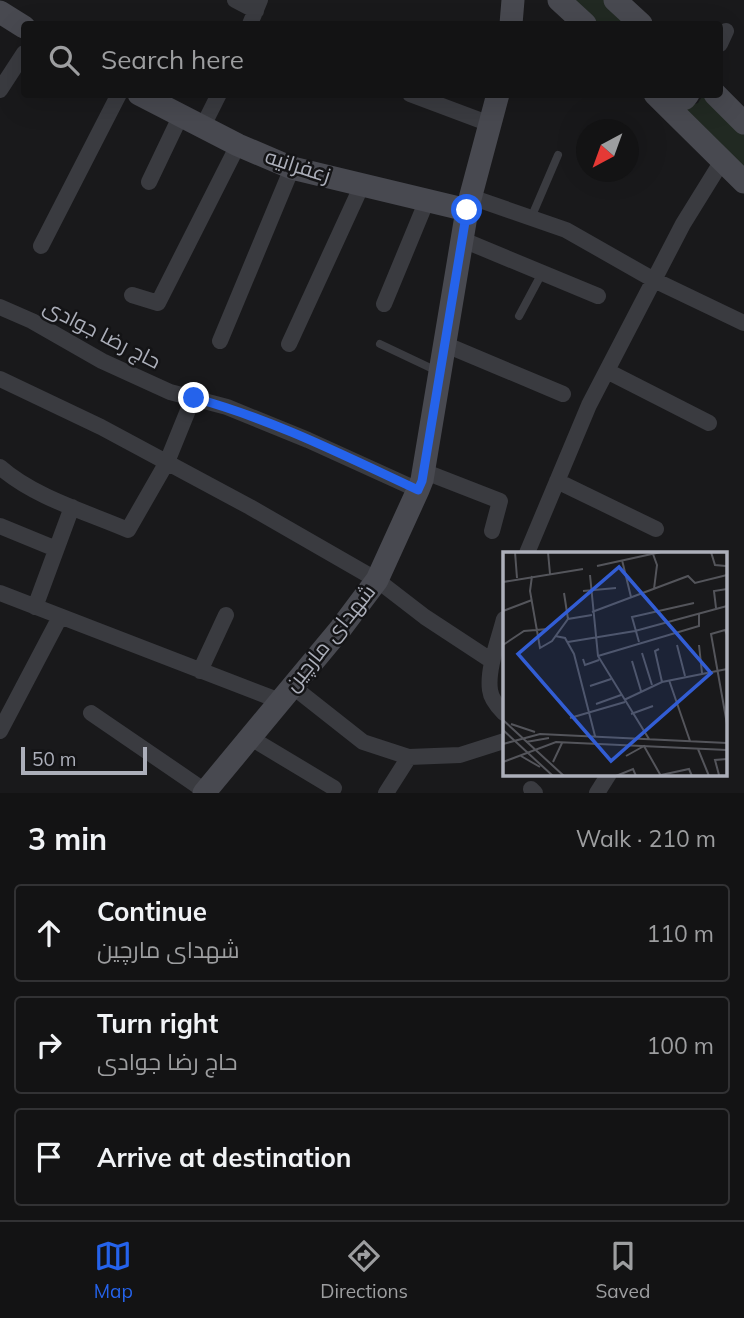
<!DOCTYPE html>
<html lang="en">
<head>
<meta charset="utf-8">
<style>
	body { margin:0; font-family:Mulish,Cairo,sans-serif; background:#202022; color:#f1f3f6 }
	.compass { position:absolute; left:576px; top:119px; width:63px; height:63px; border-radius:50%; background:#131314; box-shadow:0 7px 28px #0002; rotate:221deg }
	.scale { position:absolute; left:21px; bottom:18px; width:126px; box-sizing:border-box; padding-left:7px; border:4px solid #acafba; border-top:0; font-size:19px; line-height:24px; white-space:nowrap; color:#acafba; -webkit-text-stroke:5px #141416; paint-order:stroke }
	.stop { position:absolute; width:21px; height:21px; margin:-16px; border:5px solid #2563eb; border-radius:50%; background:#fff }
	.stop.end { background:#2563eb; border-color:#fff; box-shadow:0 2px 7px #0008 }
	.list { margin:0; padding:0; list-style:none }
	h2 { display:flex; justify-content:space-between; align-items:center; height:91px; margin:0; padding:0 28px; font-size:30px }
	h2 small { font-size:23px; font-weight:400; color:#9d9ea0 }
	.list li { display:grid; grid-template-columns:46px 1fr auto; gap:21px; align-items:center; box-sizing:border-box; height:98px; margin:0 14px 14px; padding:0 14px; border:2px solid #323234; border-radius:7px }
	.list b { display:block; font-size:26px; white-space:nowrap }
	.list p { margin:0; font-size:23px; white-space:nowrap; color:#9d9ea0 }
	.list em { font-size:23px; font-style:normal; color:#9d9ea0 }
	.icon { flex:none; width:38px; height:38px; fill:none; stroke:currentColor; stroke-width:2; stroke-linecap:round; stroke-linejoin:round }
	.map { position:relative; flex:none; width:744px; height:793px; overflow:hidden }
	.search { position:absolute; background:#131314; box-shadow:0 7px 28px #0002; left:21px; right:21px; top:21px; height:77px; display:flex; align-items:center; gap:18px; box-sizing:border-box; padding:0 24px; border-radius:7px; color:#9d9ea0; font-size:26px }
	.sheet { height:427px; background:#131314 }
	nav { display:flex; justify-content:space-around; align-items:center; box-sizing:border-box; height:98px; border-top:2px solid #323234; background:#131314; font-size:19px; color:#9d9ea0 }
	nav a { display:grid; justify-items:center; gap:4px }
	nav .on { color:#2563eb }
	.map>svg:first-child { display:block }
	.green { fill:#212922 }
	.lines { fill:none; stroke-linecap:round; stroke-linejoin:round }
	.lane { stroke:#3a3b40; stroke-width:8 }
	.street { stroke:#3a3b40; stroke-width:16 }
	.secondary { stroke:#484950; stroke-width:23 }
	.route { stroke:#2563eb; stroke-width:9 }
	.labels { text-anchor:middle; stroke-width:5; stroke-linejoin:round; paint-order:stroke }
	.street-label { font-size:21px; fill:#acafba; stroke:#141416 }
	.inset-road { fill:none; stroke:#54555b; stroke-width:2 }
	.view { fill:#325dd4; fill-opacity:0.15; stroke:#325dd4; stroke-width:3.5 }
	.inset-edge { fill:none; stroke:#acafba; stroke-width:3.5 }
</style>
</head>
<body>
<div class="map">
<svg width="744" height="793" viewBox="0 0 744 793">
	<rect width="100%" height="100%" fill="#19191b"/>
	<!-- green -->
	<path class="green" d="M572 0H606L631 24H598Z
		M703 95H706L744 131V168L683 108 698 103Z"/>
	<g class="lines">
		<!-- lane -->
		<path class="lane" d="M531 218 558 155
			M519 316 542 273
			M380 344 437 371"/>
		<!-- street -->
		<path class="street" d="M235 0 256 11
			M250 24 260 0
			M720 44 726 31
			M0 90 24 53
			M410 94 490 124
			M203 126 219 94
			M149 182 181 115
			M471 197 566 230 654 280 744 323
			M463 240 598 296
			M41 246 119 94
			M132 295 158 303 238 145
			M384 304 427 200
			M0 307 32 321 102 361 170 392 227 407 308 440 418 490
			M220 341 292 168
			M289 344 362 185
			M444 344 563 394
			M607 371 709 423
			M0 379 101 427 250 507 377 580 425 617 492 661
			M0 467C34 497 86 512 128 530L167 462 193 398
			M423 471 500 501 492 531
			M557 481 656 529
			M0 526 56 549
			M527 553 589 405 683 224 722 161
			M0 593 280 701
			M35 607 72 507
			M504 619C499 639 487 669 490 690 491 699 498 707 504 713
			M200 671 226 615
			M292 686 363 742 409 757 460 755 504 741
			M91 713 208 793
			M0 731 60 617
			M249 737 334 788
			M531 789 535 793
			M386 793 409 757
			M597 793 609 774"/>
		<!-- secondary -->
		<path class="secondary" d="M559 0 585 24
			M615 0 641 24
			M0 12 24 27
			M511 24 513 0
			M139 94 238 145 292 168 467 210
			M655 94 744 182
			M669 94 685 98 688 94
			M715 94 744 123
			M204 793 341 628 377 580 418 490 422 480 467 210 498 94"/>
	</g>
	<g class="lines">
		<!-- route -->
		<path class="route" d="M194 398C272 419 345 456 418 490L422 481 467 210"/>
	</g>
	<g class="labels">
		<!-- street labels -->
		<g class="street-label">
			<text transform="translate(298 166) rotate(18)" y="7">زعفرانیه</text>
			<text transform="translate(102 334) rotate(27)" y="7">حاج رضا جوادی</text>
			<text transform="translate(330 638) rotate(-51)" y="7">شهدای مارچین</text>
		</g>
	</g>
	<!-- overview -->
	<g transform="translate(503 552)">
		<rect width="224" height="224" fill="#19191b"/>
		<path class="inset-road" d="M12 0 14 26M45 0 47 22M208 0 212 13 223 14M150 2 154 13 151 37M119 8 128 45M94 14 158 0M87 23 95 104 146 187M29 24 27 39 37 96 49 89 65 67 89 63M0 30 80 17M80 39 113 36M61 41 65 67M213 56 211 39 224 37M0 59 29 48M89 60 185 24 192 31 224 23M224 83 222 78 208 82 224 172M52 84 62 86 71 102 92 184M65 90 132 79 224 54M136 90 129 65 191 51M0 93 21 79 45 77M174 93 182 124M196 93 199 121M156 97 152 99 159 130M139 101 149 133M95 104 196 74V62M80 107 82 113 96 108M129 109 138 139M166 128 187 189M87 134 108 127M121 148 159 130 224 117M93 152 118 143M128 162 150 154M67 166 122 150M0 168 61 224M8 172 32 180M0 178 50 224M23 190 46 186M0 192 37 182 224 191M195 197 206 224M18 204 37 215M123 204 141 194 158 224M0 210 53 190 224 198M50 210 59 191M158 223 186 217 189 224M216 223 212 208 224 207M113 224 130 217 133 224"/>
		<path class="view" d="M116 15 208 121 108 209 15 102Z"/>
		<rect width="224" height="224" class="inset-edge"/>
	</g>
</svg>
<svg class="compass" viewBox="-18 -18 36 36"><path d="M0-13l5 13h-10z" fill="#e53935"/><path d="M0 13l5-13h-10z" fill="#9d9ea0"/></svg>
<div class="scale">50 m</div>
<div class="stop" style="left:467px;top:210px"></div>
<div class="stop end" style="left:194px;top:398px"></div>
<div class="search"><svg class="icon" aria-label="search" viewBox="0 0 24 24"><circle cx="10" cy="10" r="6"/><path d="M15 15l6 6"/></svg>Search here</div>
</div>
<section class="sheet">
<h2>3 min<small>Walk · 210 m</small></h2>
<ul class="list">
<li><svg class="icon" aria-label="ahead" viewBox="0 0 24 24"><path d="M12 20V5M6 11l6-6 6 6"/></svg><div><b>Continue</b><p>شهدای مارچین</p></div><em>110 m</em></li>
<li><svg class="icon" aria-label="right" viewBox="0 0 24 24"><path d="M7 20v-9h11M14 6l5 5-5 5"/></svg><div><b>Turn right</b><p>حاج رضا جوادی</p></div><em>100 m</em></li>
<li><svg class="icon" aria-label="arrive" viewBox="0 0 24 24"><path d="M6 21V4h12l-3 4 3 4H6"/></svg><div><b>Arrive at destination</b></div></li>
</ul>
</section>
<nav>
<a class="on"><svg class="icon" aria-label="map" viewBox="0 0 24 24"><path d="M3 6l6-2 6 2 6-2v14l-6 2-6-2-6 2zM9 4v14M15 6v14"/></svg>Map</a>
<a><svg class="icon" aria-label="directions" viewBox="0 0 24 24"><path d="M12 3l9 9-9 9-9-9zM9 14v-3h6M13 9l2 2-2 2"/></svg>Directions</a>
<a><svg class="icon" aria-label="saved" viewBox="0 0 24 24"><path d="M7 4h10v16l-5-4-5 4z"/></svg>Saved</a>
</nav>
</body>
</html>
